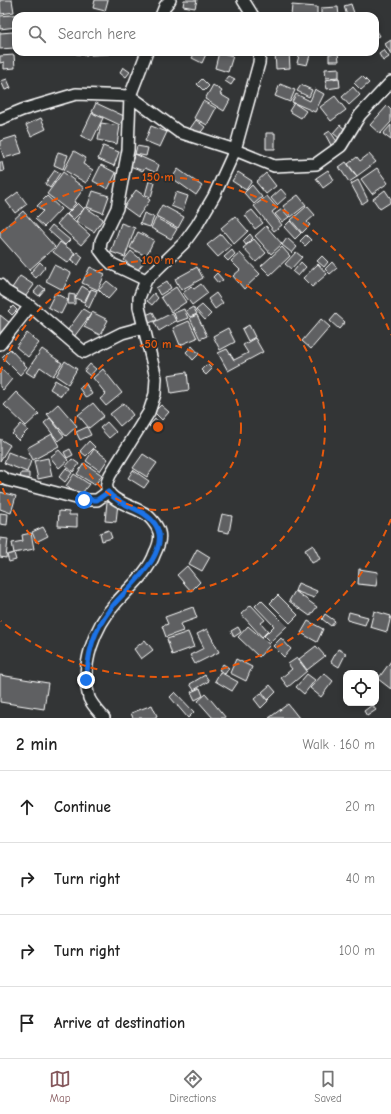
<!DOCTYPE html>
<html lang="en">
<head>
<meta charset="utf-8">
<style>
	body { margin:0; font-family:"Comic Neue",sans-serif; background:#f6f6f6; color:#222 }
	.controls { position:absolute; right:12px; bottom:12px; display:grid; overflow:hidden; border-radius:8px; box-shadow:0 2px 6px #0003 }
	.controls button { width:36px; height:36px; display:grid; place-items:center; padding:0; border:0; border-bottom:1px solid #e0e0e0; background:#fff; color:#222; font:20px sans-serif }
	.stop { position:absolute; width:12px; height:12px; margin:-9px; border:3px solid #1a73e8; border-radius:50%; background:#fff }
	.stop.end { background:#1a73e8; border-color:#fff; box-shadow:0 1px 4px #0008 }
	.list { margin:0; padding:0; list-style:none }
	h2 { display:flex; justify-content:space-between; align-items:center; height:52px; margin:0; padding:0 16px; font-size:17px }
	h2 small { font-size:13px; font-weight:400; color:#767676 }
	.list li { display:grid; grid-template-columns:26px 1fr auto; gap:12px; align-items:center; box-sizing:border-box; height:72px; padding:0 16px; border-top:1px solid #e0e0e0 }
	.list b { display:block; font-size:15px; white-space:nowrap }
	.list em { font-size:13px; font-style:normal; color:#767676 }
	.icon { flex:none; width:22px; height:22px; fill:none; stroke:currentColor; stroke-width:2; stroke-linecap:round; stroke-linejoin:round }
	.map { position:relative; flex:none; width:391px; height:718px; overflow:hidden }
	.search { position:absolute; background:#fff; box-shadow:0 2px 6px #0003; left:12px; right:12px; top:12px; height:44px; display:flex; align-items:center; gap:10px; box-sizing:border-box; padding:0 14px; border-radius:12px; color:#767676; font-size:15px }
	.sheet { height:340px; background:#fff }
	nav { display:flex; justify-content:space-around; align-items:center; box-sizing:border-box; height:56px; border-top:1px solid #e0e0e0; background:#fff; font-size:11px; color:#767676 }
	nav a { display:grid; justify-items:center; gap:2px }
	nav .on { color:#85585c }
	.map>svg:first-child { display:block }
	.building { fill:#5f6162; stroke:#fff }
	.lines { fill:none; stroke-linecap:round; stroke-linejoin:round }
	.minor-casing { stroke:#fff; stroke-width:14 }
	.minor { stroke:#2a2d2e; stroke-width:11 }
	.route { stroke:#1a73e8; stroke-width:5 }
	.ring { fill:none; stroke:#e8590c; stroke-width:2; stroke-dasharray:7 5 }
	.centre { fill:#e8590c; stroke:#2a2d2e; stroke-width:2 }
	.ring-label { font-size:12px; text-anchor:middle; font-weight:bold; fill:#e8590c; stroke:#2a2d2e; stroke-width:3.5; stroke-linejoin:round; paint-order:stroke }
</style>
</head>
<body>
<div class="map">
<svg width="391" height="718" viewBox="0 0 391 718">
	<rect width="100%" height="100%" fill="#333536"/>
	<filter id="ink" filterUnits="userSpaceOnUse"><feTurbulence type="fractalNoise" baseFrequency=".025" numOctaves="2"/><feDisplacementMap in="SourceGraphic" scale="8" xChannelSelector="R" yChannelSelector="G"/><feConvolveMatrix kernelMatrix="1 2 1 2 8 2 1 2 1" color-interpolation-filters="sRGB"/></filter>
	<g filter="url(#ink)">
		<!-- building -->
		<path class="building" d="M0 0H12L14 12 1 14Z
			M95 0H108L105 11 93 8Z
			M184 0H197L195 8 183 6Z
			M351 4 355 16H347L344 6Z
			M292 5 317 7V16H291Z
			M338 7 339 16H321V8Z
			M22 14 23 16H16V27L0 29V16Z
			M375 27 380 36 375 38Z
			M13 32 14 48 0 49V33Z
			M391 40V54L385 44Z
			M384 50 389 57 383 61 379 54Z
			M76 52H88L87 55 76 54Z
			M90 52H109V54L91 55Z
			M195 52H207L202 63 192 58Z
			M219 52 233 56 228 72 215 68Z
			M289 52 290 68 276 69 275 53Z
			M300 52H311L307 65 297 63Z
			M338 53 339 61H329V54Z
			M14 55 15 68 4 69V62L0 63V56Z
			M123 67 130 72 126 77 120 72Z
			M339 68V77L326 78 325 69Z
			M229 76 235 79 231 85 225 81Z
			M362 76 369 83 361 90 354 83Z
			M339 78 340 87 327 89 325 80Z
			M7 79 11 88 5 90 1 81Z
			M202 79 209 86 204 91 197 84Z
			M280 84 295 90 290 102 275 96Z
			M213 85 222 91 220 94 230 100 224 111 205 99Z
			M301 85 312 90 309 97 297 91Z
			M353 87 360 95 349 105 342 97Z
			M315 89 324 94 315 112 292 102 296 94 310 101Z
			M335 96 346 110 331 121 320 107Z
			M203 101 216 108 207 125 194 118Z
			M96 103 124 116 120 125 92 112Z
			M294 103 306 111 301 118 289 111Z
			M387 106 391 110V122L380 134 370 125Z
			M92 113 103 118 92 141 81 136Z
			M41 118 46 129 31 136 26 125Z
			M196 120 205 127 198 136 189 130Z
			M101 123 120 126 117 144 98 140Z
			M340 125 347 131 340 139 333 133Z
			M391 125V140L383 134Z
			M151 126 167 132 160 147 145 141Z
			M330 131 338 143 332 147 325 134Z
			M266 133H275V149H266Z
			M16 136 22 153 4 158 0 146V141Z
			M103 146 119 152 114 166 98 159Z
			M137 146 148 148 146 156 135 154Z
			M74 151 86 158 83 164 93 170 86 183 64 170Z
			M58 152 68 155 63 169 54 165Z
			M135 154 159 165 156 173 145 168 143 171 130 166Z
			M369 154 376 162 357 176 348 164 357 157 360 161Z
			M0 162H2L4 171 0 172Z
			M346 162 357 177 349 182 339 167Z
			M101 165 116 173 108 189 93 181Z
			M377 168 388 183 372 194 361 179Z
			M178 169 202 186 196 195 172 178Z
			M55 170 60 173 50 188 45 184Z
			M328 170 334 180 323 188 316 178Z
			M63 172 84 188 74 202 76 203 69 211 47 194Z
			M238 172 252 181 246 190 232 181Z
			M266 173 276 186 266 194 256 182Z
			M358 180 368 200 362 204 351 184Z
			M149 181 155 183 151 197 145 195Z
			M252 185 262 197 254 204 244 193Z
			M281 189 287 196 277 205 271 198Z
			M136 190 150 200 138 217 124 207Z
			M385 190 391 199V202L380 209 373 199Z
			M93 191 109 196 103 213 87 207Z
			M18 192 27 204 15 213 6 201Z
			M176 192 188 196 183 211 171 206Z
			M298 195 306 205 291 217 283 206Z
			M47 196 61 209 44 227 35 219 43 211 37 206Z
			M267 196 277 208 272 212 282 225 274 231 254 206Z
			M78 203 84 209 73 220 67 214Z
			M162 205 184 217 178 228 156 216Z
			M307 206 315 215 307 222 310 225 302 233 291 220Z
			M85 207 103 219 94 232 76 221Z
			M282 209 289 217 282 222 275 214Z
			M252 210 263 223 255 229 245 215Z
			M23 211 55 247 29 270 0 237V232Z
			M144 213 154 217 150 227 140 224Z
			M66 214 90 235 81 245 57 224Z
			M235 216 248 231 234 244 221 228Z
			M156 218 177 229 171 239 151 228Z
			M290 221 301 233 295 239 284 227Z
			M121 223 135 228 125 257 111 252Z
			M52 225 70 240 65 245 48 230Z
			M266 226 282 244 271 254 255 236Z
			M138 232 154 240 146 256 130 248Z
			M221 234 231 246 218 257 207 245Z
			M250 234 253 238 246 245 243 241Z
			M306 235 311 240 305 246 300 241Z
			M287 238 297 247 292 253 282 245Z
			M254 239 266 253 256 262 243 248Z
			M60 242 75 253 68 263 53 252Z
			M282 247 290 256 270 275 261 266Z
			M232 250 235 254 228 261 224 257Z
			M131 251 144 262 137 271 124 260Z
			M77 252 83 257 78 265 71 260Z
			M296 252 302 257 291 269 285 264Z
			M240 253 260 274 244 289 233 276 240 270 231 261Z
			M322 256 328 262 324 267 317 261Z
			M40 262 45 267 36 278 30 273Z
			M301 262 306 267 298 276 293 272Z
			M332 262 337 268 330 274 325 269Z
			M318 264 327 274 312 287 303 278Z
			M54 265 71 273 63 290 46 281Z
			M90 267 105 274 98 290 82 283Z
			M197 267 203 278 181 290 175 279Z
			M217 273 223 280 218 283 213 277Z
			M20 276 34 285 25 297 12 288Z
			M107 281 117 289 108 299 99 290Z
			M167 281 171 288 160 295 156 288Z
			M201 284 208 293 192 305 183 293 191 286 194 289Z
			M40 285 45 289 39 296 34 292Z
			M82 286 90 291 84 302 75 298Z
			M176 287 186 302 171 312 161 297Z
			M91 289 97 291 89 308 84 305Z
			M55 293 68 300 61 314 48 307Z
			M154 293 158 298 152 305 147 301Z
			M216 293 223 303 215 309 208 299Z
			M69 294 75 295V304H68Z
			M202 305 211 314 205 320 196 310Z
			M13 306 17 310 12 315 8 311Z
			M193 307 197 314 190 317 186 311Z
			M83 309 91 314 74 337 67 331Z
			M184 309 188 318 177 322 174 313Z
			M92 312 108 320 100 335 84 327Z
			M153 312 157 320 149 323 146 315Z
			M172 313 176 321 159 331 154 322Z
			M336 314 345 322 339 329 330 321Z
			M0 315 10 323 0 336Z
			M197 315 207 336 200 339 190 318Z
			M321 319 330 327 311 349 302 341Z
			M189 321 197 338 180 345 173 328Z
			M249 325 255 337 248 341 242 329Z
			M228 328 235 342 220 350 213 336Z
			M27 333 39 343 28 357 16 347Z
			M255 338 263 352 228 371 218 353 227 349 234 360 248 353 243 345Z
			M192 346 199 354 193 360 186 352Z
			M10 349 27 367 20 375 2 357Z
			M42 349 62 363 53 376 40 367 34 377 26 372Z
			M65 361 77 369 68 384 56 376Z
			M90 364 96 369 90 376 84 371Z
			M207 364 212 369 206 375 201 370Z
			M1 369 12 379 3 390 0 387V371Z
			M103 369 122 393 106 406 100 399 106 394 93 378Z
			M187 372 189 390 171 393 168 375Z
			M55 380 67 387 61 396 50 389Z
			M86 384 92 394 86 398 79 388Z
			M16 392 39 414 26 426 4 405Z
			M93 403 104 416 89 428 78 415Z
			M124 403 133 415 120 426 110 414Z
			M58 404 77 426 66 436 47 414Z
			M161 405 169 412 162 420 154 412Z
			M50 418 64 436 58 441 44 423Z
			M155 419 161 423 156 431 149 426Z
			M107 422 116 432 109 438 100 428Z
			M21 424 28 430 18 440 12 434Z
			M87 427 91 435 80 440 76 432Z
			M52 434 59 446 33 460 27 448Z
			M0 439 10 445 0 461Z
			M89 441 95 447 86 456 80 451Z
			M70 449 73 455 67 458 64 452Z
			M94 449 108 459 100 471 86 461Z
			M59 450 68 460 59 468 50 457Z
			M8 452 31 461 27 472 4 463Z
			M143 454 157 463 147 477 133 468Z
			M48 458 52 476 38 479 34 461Z
			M72 459 79 464 73 472 66 466Z
			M84 463 102 475 95 485 77 474Z
			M66 468 72 473 65 482 59 477Z
			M133 470 149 481 144 488 128 478Z
			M21 473H29V479H20Z
			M74 474 89 484 80 496 66 486Z
			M0 492 16 496 11 513 0 509Z
			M107 502 118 503 116 522 105 521Z
			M59 511 69 512V515H77V527L58 526Z
			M0 513 8 514 7 525 0 524Z
			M222 514 232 516 229 533 218 531Z
			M43 527 48 536 36 542 32 532Z
			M109 530 112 538 102 541 100 533Z
			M31 533 34 549 14 553 12 543 23 541 22 535Z
			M0 538 8 539 6 558 0 557Z
			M313 545 320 559 312 563 305 550Z
			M197 549 210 557 202 571 189 564Z
			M14 553 16 560 9 562 7 555Z
			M187 566 200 582 191 591 177 575Z
			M359 569 378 572 376 586 358 584Z
			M298 583 317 591 314 598 295 591Z
			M295 591 317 607 310 616 289 601Z
			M278 595 298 615 290 623 270 603Z
			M261 600 287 626 270 642 264 636 274 626 255 606Z
			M251 605 265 620 261 623 268 631 262 637 241 614Z
			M193 607 197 618 180 624 183 631 166 637 162 626 168 624 165 617Z
			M374 611 391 616 387 632 370 627Z
			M349 612 368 617 365 625 347 620Z
			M325 614 335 621 331 626 322 619Z
			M308 621 323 629 317 642 301 633Z
			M248 626 270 645 259 657 238 637Z
			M238 627 241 632 234 637 231 631Z
			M207 629 219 652 195 664 190 655 204 648 197 634Z
			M188 632 194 647 172 655 167 639Z
			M281 638 291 649 284 657 273 646Z
			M145 640 153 650 141 659 134 649Z
			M316 646 325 656 307 670 299 659Z
			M338 649 346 653 339 667 331 662Z
			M297 658 307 671 288 687 281 678 292 669 288 664Z
			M236 659 252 667 246 681 230 673Z
			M391 661V689L378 679Z
			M223 664 229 668 225 674 219 670Z
			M220 672 238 682 232 691 215 681Z
			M324 673 333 681 321 697 310 688Z
			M307 674 315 680 304 694 296 687Z
			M0 675 48 683 44 709 0 702Z
			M205 675 209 681 194 690 190 684Z
			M270 685 276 692 268 700 262 692Z
			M200 688 203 696 195 700 191 692Z
			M175 692 194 712 188 718 170 697Z
			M261 693 268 701 261 708 254 699Z
			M206 694 226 718H213L198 701Z
			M288 704 299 718H269Z
			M152 705 157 716 154 718H133L131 713Z
			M372 705 376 710 367 716 364 711Z"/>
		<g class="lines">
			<!-- minor casing -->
			<g class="minor-casing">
				<path id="minor" d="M243 0 253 16
					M161 16 165 6 170 0
					M0 119 22 110 76 94 130 96 147 52
					M146 280 112 264 106 258 100 250 101 241 117 208 128 150 130 96 179 132 235 150 274 166 316 164 341 146 360 115 391 82
					M0 285 5 291 30 306 84 352 122 333 144 327
					M0 344 30 306
					M0 476 7 480 84 500H97L108 492
					M104 718C99 712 92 705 89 698 80 666 94 627 116 603 130 587 148 573 155 553 158 547 161 539 159 532 157 525 149 515 142 512 132 506 103 499 107 483 107 481 109 478 110 475L149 412 155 394 156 378 139 307V298L146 280 184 243 197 225 214 196 235 150 259 63 260 52"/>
			</g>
			<!-- minor -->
			<use href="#minor" class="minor"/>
		</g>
	</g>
	<g class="lines" filter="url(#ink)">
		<!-- route -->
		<path class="route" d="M84 500H97L108 492C120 507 143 507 155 524 173 550 131 585 116 602 109 610 100 624 96 633 89 648 88 664 86 680"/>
	</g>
	<!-- distance rings -->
	<g class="ring">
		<circle cx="158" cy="427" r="83"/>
		<path d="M0 373A167 167 0 1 1 0 481"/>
		<path d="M391 519A250 250 0 0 1 1 621M1 233A250 250 0 0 1 391 335"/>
	</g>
	<circle cx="158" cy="427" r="6" class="centre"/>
	<g class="ring-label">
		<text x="158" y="181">150 m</text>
		<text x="158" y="264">100 m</text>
		<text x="158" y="348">50 m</text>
	</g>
</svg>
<div class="controls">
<button><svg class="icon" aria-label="locate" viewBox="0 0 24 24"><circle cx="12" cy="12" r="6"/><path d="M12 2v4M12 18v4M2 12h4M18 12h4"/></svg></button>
</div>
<div class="stop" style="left:84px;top:500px"></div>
<div class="stop end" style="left:86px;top:680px"></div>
<div class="search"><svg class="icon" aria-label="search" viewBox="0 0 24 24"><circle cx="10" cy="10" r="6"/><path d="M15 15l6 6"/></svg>Search here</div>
</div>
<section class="sheet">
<h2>2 min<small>Walk · 160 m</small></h2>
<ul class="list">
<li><svg class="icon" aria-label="ahead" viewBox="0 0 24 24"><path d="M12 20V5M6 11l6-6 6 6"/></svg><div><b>Continue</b></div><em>20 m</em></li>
<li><svg class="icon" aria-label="right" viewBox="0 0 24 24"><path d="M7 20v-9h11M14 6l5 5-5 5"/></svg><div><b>Turn right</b></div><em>40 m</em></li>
<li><svg class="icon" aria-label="right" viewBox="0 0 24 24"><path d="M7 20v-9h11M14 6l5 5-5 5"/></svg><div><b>Turn right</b></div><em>100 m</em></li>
<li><svg class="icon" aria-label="arrive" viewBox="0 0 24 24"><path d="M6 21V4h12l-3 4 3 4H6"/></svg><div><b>Arrive at destination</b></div></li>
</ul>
</section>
<nav>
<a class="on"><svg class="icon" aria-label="map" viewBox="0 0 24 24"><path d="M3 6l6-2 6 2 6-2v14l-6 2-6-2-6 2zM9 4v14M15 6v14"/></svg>Map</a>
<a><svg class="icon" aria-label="directions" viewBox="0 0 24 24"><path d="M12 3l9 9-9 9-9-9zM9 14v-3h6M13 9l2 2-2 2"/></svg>Directions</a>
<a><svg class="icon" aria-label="saved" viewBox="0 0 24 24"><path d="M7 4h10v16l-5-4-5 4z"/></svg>Saved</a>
</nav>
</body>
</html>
